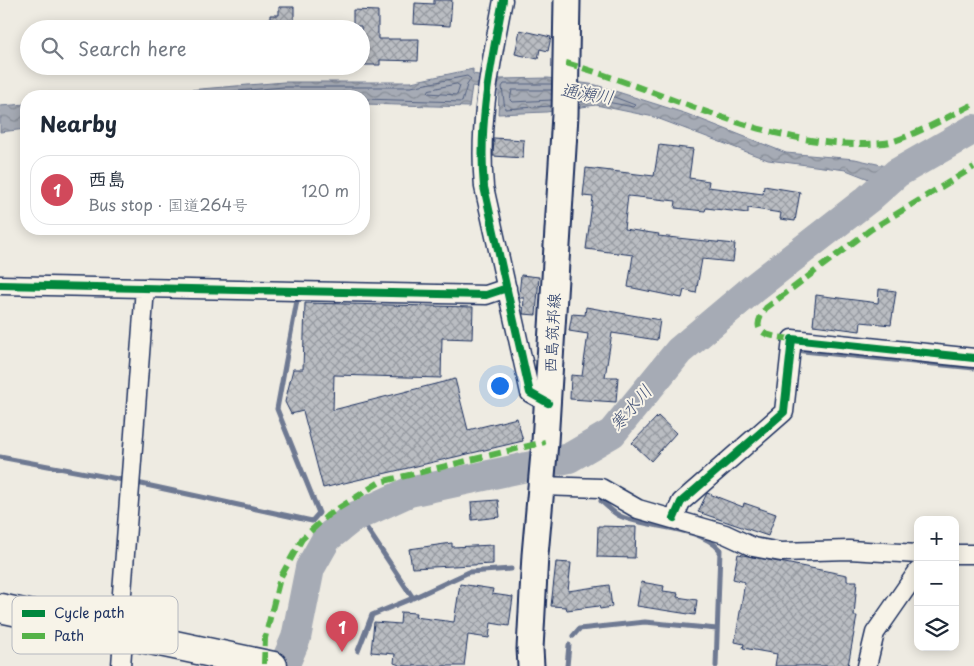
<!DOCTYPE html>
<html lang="en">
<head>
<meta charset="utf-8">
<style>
	body { margin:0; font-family:"Playpen Sans","Klee One",sans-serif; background:#f6f6f7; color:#1f2937 }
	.controls { position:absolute; right:15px; bottom:15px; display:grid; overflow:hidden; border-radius:10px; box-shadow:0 2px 12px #0003 }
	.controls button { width:45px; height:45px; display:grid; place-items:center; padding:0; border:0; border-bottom:1px solid #e0e1e3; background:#fff; color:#1f2937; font:25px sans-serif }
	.you { position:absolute; left:499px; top:385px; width:18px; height:18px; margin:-12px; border:4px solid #fff; border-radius:50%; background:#1a73e8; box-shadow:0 0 0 8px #1a73e833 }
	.badge { display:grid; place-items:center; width:32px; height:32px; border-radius:50%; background:#d1495b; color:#fff; font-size:16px; font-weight:700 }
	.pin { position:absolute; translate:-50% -41px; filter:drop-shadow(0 1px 2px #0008) }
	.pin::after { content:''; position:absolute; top:26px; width:18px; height:15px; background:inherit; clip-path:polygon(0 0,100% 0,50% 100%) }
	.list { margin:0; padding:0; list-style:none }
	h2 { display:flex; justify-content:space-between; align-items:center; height:65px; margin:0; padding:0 20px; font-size:21px }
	h2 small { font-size:16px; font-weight:400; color:#747a83 }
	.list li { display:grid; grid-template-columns:32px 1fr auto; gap:15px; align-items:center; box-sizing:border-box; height:70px; margin:0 10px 10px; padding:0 10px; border:1px solid #e0e1e3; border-radius:20px }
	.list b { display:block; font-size:19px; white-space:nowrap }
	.list p { margin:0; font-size:16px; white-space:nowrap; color:#747a83 }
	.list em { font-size:16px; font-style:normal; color:#747a83 }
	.icon { flex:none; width:28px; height:28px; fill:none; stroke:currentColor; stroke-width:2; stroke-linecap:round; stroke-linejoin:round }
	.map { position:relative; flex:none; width:974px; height:666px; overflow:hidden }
	.search { position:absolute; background:#fff; box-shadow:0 2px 12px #0003; left:20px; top:20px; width:350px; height:55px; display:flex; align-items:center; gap:12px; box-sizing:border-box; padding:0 18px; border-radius:28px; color:#747a83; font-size:19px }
	.panel { position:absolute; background:#fff; box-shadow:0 2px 12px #0003; left:20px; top:90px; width:350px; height:145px; border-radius:20px }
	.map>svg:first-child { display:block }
	.water { fill:url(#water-waves); stroke:#6e7992 }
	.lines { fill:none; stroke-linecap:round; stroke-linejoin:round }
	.shore { stroke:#536181; stroke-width:1 }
	.stream { stroke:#6e7992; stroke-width:5 }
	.river { stroke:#a6abb5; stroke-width:30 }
	.building { fill:url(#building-cross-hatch); stroke:#1b2f5e }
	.street-casing { stroke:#1b2f5e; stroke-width:21 }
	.secondary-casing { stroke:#1b2f5e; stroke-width:29 }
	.highway-casing { stroke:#1b2f5e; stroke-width:31 }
	.street { stroke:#f7f3e8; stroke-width:18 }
	.secondary { stroke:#f7f3e8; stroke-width:25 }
	.highway { stroke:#f7f3e8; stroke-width:28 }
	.quiet { stroke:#55b248; stroke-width:6; stroke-dasharray:12 6; stroke-linecap:butt }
	.cycleway-casing { stroke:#f7f3e8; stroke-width:11 }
	.cycleway { stroke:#00873e; stroke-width:8 }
	.labels { text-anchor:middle; stroke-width:4; stroke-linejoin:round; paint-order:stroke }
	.street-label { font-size:16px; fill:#1b2f5e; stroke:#f7f3e8 }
	.water-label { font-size:18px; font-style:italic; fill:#455478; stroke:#f7f3e8 }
	.key { fill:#f7f3e8; stroke:#b5b8bf; stroke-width:1 }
	.key-label { font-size:14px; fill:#1b2f5e }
</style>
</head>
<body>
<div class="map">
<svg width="974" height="666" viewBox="0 0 974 666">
	<defs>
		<pattern id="water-waves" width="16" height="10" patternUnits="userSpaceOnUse" patternTransform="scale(1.25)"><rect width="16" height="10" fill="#a6abb5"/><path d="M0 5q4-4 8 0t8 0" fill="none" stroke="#868c96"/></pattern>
		<pattern id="building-cross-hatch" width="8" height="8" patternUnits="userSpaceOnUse" patternTransform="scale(1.25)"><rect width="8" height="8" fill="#babdc2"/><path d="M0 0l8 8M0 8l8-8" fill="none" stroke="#969aa1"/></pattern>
	</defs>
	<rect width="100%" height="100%" fill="#eeebe2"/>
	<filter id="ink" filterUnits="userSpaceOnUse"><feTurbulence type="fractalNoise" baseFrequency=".02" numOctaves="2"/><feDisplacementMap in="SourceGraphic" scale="10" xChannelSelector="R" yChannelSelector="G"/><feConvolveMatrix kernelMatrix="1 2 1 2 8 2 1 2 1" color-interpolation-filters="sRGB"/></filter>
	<g filter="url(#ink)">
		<!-- water -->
		<path class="water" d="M473 69V74L501 79 548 78 596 85 687 114 786 153 855 159 886 166 869 179 846 170 768 160 654 117 596 105 546 112 498 114 499 91 472 86 469 107 364 104V96H117L284 82H411Z
			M26 104V129L0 132V106Z"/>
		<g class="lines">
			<!-- shore -->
			<path class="shore" d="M457 84 460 86 457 95 428 93 429 90Z
				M176 96 284 87H411L467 76 471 79 467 85 462 102 364 99
				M249 96 285 93H354L356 96
				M552 100 512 102 510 100 512 90H552
				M579 102 597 100 633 107 635 105 596 90 579 88
				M551 106 505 109 502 87 504 84H552"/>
			<!-- stream -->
			<path class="stream" d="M803 351 974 368
				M0 457 123 480
				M137 483 312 521 319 513 277 409 298 295
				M601 501C607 506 613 513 620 516 649 529 698 525 720 550L716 666
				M352 518 362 521 413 598 372 615 358 651
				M413 598 469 572 511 569
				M573 636 579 629 645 622 717 629
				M567 666 569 645"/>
			<!-- river -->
			<path class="river" d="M284 666 296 638 310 568 327 538 352 518 409 492 569 458 612 433 679 351 755 287 868 199 897 173 974 129"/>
		</g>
		<!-- building -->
		<path class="building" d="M434 0H452L450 26 414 24 415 3 434 4Z
			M279 7H294V28H270V15H279Z
			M353 10 378 11V39H419L418 61 380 60V65H361V26H353Z
			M520 30 551 37 548 51 540 49 538 59 515 54Z
			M494 138 524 140 523 158 493 156Z
			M659 145 693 149 689 178 709 181 708 187 763 194 764 186 800 192 795 221 780 219 781 213 748 208V213L706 208 705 211 675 208 676 201 628 196 624 229 659 234 658 236 735 244 733 262 702 259 696 293 684 290 682 298 628 287 633 255 586 249 593 197 583 196 586 168 654 176Z
			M521 275 539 277 536 315 523 314 524 298H520L519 295Z
			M879 289 896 291 891 325 861 322 860 331 813 325 816 295 878 303Z
			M305 303 473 307 472 339 442 338 441 378 334 375 333 410 455 379 468 430 517 418 523 441 323 488 303 411 291 414 285 402 293 369H303Z
			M586 307 660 320 657 340 612 333 605 377H618L616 402 570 399 571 375 582 376 588 334 569 331 572 314 585 315Z
			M658 416 676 433 651 461 632 443Z
			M707 493 743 507 744 503 776 514 768 536 698 512Z
			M498 500 500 517 472 520 471 502Z
			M598 526 636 527 635 558 597 557Z
			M452 543V547L493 545V564L412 568 409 549Z
			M738 554 847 575V581H857L854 616H857L848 666H775L777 654 743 648 744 644 735 642 745 582 733 579Z
			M556 562 571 563 568 591 609 585 612 607 600 609 599 606 567 610 566 607 551 606Z
			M641 582 664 586 663 591 678 593 677 597 697 600 695 615 637 606Z
			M460 584 493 589 492 594 513 597 509 626 491 623 489 638 468 635 464 666H402L394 663 395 654 371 652 374 622 400 624 401 612 416 613 415 617 454 622Z"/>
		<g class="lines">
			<!-- street casing -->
			<g class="street-casing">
				<path id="street" d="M503 0C491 64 478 122 484 187L530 393 548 403
					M0 285 486 295 507 288
					M541 486 601 488 638 509 725 534 753 547 781 552 849 550 918 554
					M674 518 681 502 784 412 792 339 974 358
					M955 554H974
					M121 666 122 652 119 633 145 288
					M867 666 875 633 918 571"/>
			</g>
			<!-- secondary casing -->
			<g class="secondary-casing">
				<path id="secondary" d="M531 666 530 649 535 555 545 442 565 115 567 0"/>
			</g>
			<!-- highway casing -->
			<g class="highway-casing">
				<path id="highway" d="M0 608 273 666"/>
			</g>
			<!-- street -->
			<use href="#street" class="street"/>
			<!-- secondary -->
			<use href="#secondary" class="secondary"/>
			<!-- highway -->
			<use href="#highway" class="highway"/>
			<!-- quiet -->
			<path class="quiet" d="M566 63C669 92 776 153 884 143 905 141 953 114 974 104
				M792 339C770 336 746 335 766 308L870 230 974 167
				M264 664 265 638 280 578 302 539 328 515 380 482 545 442"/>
			<!-- cycleway casing -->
			<g class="cycleway-casing">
				<path id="cycleway" d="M503 0C491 64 478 122 484 187L530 393 548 403
					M0 285 486 295 507 288
					M674 518 681 502 784 412 792 339 974 358"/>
			</g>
			<!-- cycleway -->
			<use href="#cycleway" class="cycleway"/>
		</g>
	</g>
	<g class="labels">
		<!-- street labels -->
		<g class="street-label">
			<text transform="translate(552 333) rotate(-87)" y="6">西島筑邦線</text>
		</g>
		<!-- water labels -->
		<g class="water-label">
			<text transform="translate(587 94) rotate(9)" y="6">通瀬川</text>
			<text transform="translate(631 408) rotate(-49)" y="6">寒水川</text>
		</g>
	</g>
	<!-- legend -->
	<rect x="12" y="596" width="166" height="58" rx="8" class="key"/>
	<rect x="22" y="610" width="23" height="7" fill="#00873e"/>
	<rect x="22" y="633" width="23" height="6" fill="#55b248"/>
	<g class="key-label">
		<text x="54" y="618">Cycle path</text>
		<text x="54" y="641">Path</text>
	</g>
</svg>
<div class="controls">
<button>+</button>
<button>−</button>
<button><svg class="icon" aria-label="layers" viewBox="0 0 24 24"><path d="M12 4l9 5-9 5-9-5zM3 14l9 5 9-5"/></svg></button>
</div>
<div class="you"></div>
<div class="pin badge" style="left:342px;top:652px">1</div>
<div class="search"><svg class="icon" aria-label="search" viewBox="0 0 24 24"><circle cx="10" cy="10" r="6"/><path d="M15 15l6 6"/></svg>Search here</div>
<section class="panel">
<h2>Nearby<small></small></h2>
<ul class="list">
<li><span class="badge">1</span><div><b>西島</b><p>Bus stop · 国道264号</p></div><em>120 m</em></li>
</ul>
</section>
</div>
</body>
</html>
